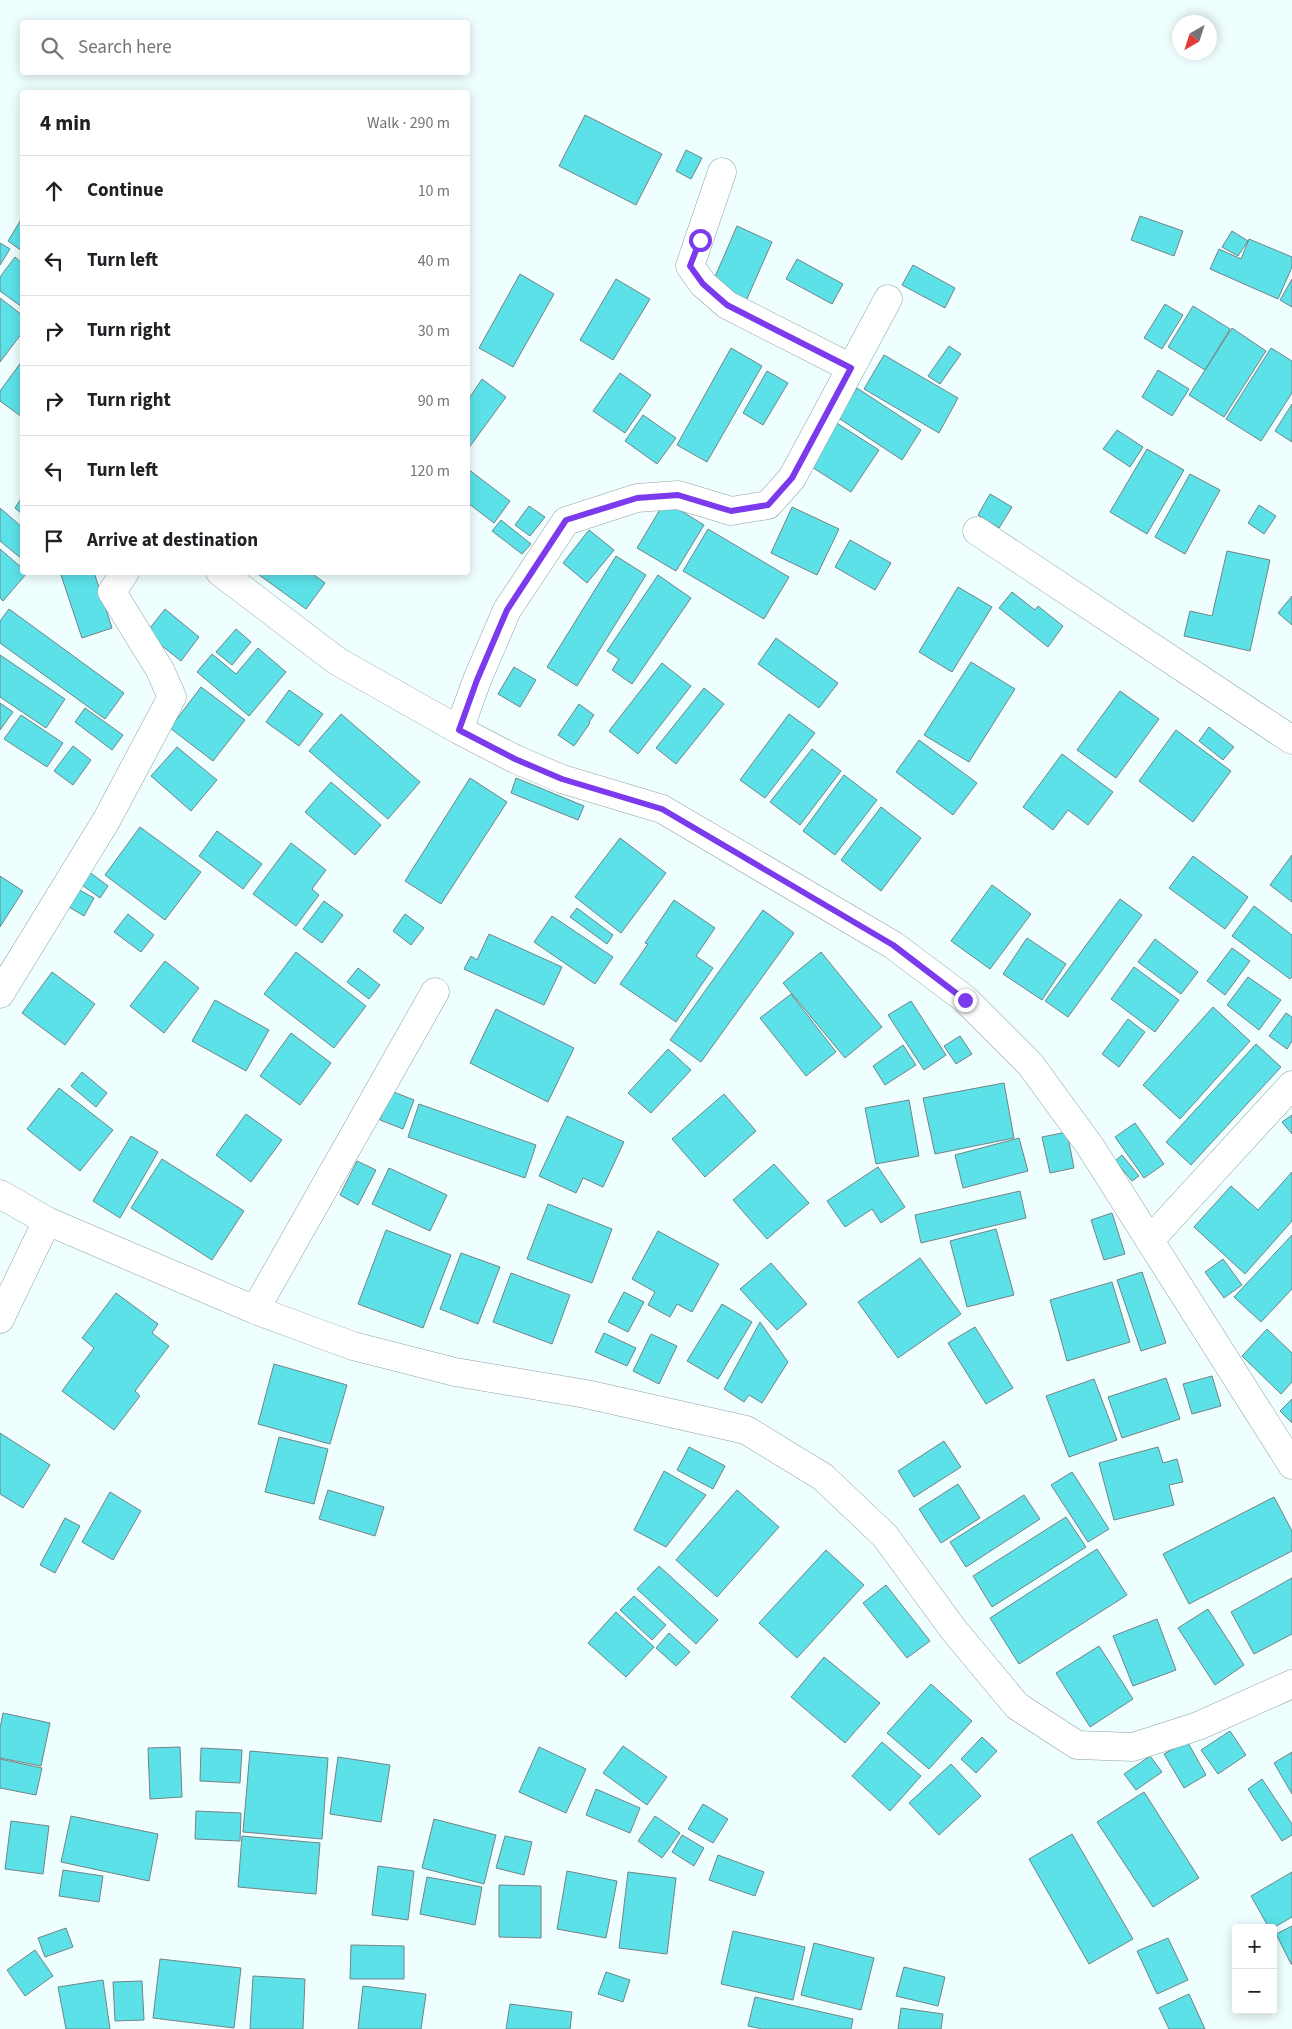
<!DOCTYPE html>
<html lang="en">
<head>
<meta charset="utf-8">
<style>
	body { margin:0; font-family:"Source Sans 3",sans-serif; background:#f2f2f2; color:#202124 }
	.controls { position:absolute; right:15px; bottom:15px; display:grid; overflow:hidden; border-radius:5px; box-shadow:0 2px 12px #0003 }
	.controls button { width:45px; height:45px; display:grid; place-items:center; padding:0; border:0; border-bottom:1px solid #e0e0e0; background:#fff; color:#202124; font:25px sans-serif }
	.compass { position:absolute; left:1172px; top:15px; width:45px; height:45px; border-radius:50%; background:#fff; box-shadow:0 2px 12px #0003; rotate:219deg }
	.stop { position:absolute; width:15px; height:15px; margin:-11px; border:4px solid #7c3aed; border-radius:50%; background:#fff }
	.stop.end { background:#7c3aed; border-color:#fff; box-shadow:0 1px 5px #0008 }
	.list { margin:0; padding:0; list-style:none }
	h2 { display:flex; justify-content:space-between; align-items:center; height:65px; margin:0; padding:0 20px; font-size:21px }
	h2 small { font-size:16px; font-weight:400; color:#757577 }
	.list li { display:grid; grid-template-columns:32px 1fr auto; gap:15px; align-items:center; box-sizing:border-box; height:70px; padding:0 20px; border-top:1px solid #e0e0e0 }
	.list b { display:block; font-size:19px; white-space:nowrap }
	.list em { font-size:16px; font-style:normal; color:#757577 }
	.icon { flex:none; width:28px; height:28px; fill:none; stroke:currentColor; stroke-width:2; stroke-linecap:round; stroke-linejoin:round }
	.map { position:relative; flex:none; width:1292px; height:2029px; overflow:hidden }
	.search { position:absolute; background:#fff; box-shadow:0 2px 12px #0003; left:20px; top:20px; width:450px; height:55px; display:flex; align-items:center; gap:12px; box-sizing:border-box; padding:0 18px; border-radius:5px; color:#757577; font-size:19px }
	.panel { position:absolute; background:#fff; box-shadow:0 2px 12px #0003; left:20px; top:90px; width:450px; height:485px; border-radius:5px }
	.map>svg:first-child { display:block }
	.building { fill:#5ce1e8; stroke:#738485 }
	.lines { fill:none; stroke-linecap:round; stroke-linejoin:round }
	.minor-casing { stroke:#90a2a2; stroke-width:29 }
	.minor { stroke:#fff; stroke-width:28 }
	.route { stroke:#7c3aed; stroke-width:6 }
</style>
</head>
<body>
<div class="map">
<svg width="1292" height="2029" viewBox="0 0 1292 2029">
	<rect width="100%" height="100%" fill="#effefe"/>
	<!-- building -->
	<path class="building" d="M585 115 662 154 636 205 559 166Z
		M686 150 702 158 691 179 676 171Z
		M1140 216 1183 231 1174 256 1131 240Z
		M22 218V251L8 241Z
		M737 226 772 242 746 301 711 286Z
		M1232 231 1248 241 1238 256 1222 247Z
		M1249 239 1292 257V267L1278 299 1210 269 1219 249 1241 259Z
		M0 243 10 249 0 265Z
		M15 257 22 263V307L0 291V277Z
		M797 259 843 284 832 304 786 279Z
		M913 265 955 288 945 308 902 285Z
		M520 274 554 294 513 367 479 348Z
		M616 279 650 299 613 360 580 340Z
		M1292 279V307L1280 300Z
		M0 298 22 315V333L0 362Z
		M1165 304 1183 315 1162 349 1144 338Z
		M1193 306 1230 329 1205 370 1168 347Z
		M1232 328 1266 351 1224 417 1189 395Z
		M949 346 961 354 940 384 928 376Z
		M731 348 762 366 707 462 677 445Z
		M1271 348 1292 361V393L1261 441 1226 419Z
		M884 355 958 398 939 433 864 389Z
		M22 361V417L0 401V391Z
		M1158 370 1189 389 1172 416 1142 397Z
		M767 371 788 383 763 425 743 413Z
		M620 373 651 395 625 433 593 411Z
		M482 379 506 397 468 449V400Z
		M857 388 921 430 902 460 837 417Z
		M1292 404V442L1275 431Z
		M643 415 676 438 657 464 625 441Z
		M832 420 879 450 851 492 804 462Z
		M1117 430 1143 447 1130 467 1103 449Z
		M1147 449 1184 470 1147 534 1110 512Z
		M468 469 510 501 494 523 468 503Z
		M1190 474 1220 490 1185 554 1155 537Z
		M990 494 1012 507 999 528 978 515Z
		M22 497V514L15 508Z
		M665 501 704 525 676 571 637 548Z
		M1259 505 1276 516 1264 534 1248 523Z
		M529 506 545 517 530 536 515 525Z
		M792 507 839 529 817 575 771 553Z
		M0 508 22 527V559L0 541Z
		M501 520 531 544 522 554 492 531Z
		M708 529 789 577 764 619 683 571Z
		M589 530 614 550 587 583 563 563Z
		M850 540 891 563 875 590 835 567Z
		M0 549 22 568V572L27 573 3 601 0 598Z
		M1227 551 1270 560 1250 651 1184 636 1190 611 1212 616Z
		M616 556 646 575 577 686 547 667Z
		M60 572H94L112 628 82 638Z
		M255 572H310L325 583 306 609Z
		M658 575 691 598 632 684 612 670 619 659 607 651Z
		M958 587 992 607 952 672 919 652Z
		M1012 592 1035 610 1038 606 1063 626 1048 647 999 608Z
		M1292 596V625L1278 613Z
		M9 609 124 693 105 719 0 643V621Z
		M165 609 199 637 181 661 146 633Z
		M236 629 251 642 232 665 216 652Z
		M776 638 838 683 819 708 758 664Z
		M258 648 286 672 249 716 197 672 212 654 236 674Z
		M0 655 65 699 46 728 0 697Z
		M971 662 1015 689 969 762 924 735Z
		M662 663 691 686 638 754 609 731Z
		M514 667 536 680 520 707 498 694Z
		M201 687 245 720 213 761 170 728Z
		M704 688 724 704 676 764 656 748Z
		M289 690 323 714 299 746 266 722Z
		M1120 691 1159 719 1116 778 1077 750Z
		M0 703 13 712 0 730Z
		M579 704 594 715 589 722 590 723 574 746 558 735Z
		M85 708 123 735 112 750 75 722Z
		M341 714 420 782 388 819 309 751Z
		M789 714 815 733 765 798 740 780Z
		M21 715 63 743 47 767 4 739Z
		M1209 727 1234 747 1223 760 1199 741Z
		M1176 730 1231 771 1193 822 1139 781Z
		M919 740 977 783 953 815 896 772Z
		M73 746 91 760 73 785 54 771Z
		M177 747 217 780 191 811 151 776Z
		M812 749 841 771 800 825 770 802Z
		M1062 754 1113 792 1088 825 1068 810 1053 830 1023 807Z
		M844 775 877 800 835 855 803 831Z
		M470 778 507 802 441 904 405 881Z
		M516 778 584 806 578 820 511 793Z
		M331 782 381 825 355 855 305 812Z
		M881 807 921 838 881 891 841 860Z
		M140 827 201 872 165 920 105 875Z
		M217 831 262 864 243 889 199 856Z
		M620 838 666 873 621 933 575 897Z
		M291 843 326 870 312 889 319 895 296 926 253 894Z
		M1292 855V902L1270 885Z
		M1193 856 1248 897 1225 929 1169 888Z
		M84 868 108 886 100 898 75 880Z
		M0 876 23 891 0 927Z
		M992 885 1031 914 990 969 951 941Z
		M74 887 94 898 84 916 64 904Z
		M1120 899 1142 915 1068 1017 1045 1001Z
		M674 900 715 928 696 956 713 968 676 1022 620 984 648 944 645 943Z
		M324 901 343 915 322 943 303 929Z
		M1254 906 1292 935V977L1290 979 1232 936Z
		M577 908 613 935 607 944 570 917Z
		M763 910 794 933 701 1062 670 1040Z
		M128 914 154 935 141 952 114 932Z
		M405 914 424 928 411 945 393 931Z
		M552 916 613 957 595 984 534 942Z
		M489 934 562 967 544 1005 464 969 471 956 477 960Z
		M1027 938 1066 964 1042 1000 1003 974Z
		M1155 939 1198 972 1181 994 1138 962Z
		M1232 948 1250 961 1225 995 1207 981Z
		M296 952 366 1006 334 1048 264 994Z
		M821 952 882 1027 845 1058 783 983Z
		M165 961 199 988 164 1033 130 1006Z
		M1134 967 1179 1000 1155 1032 1111 999Z
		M358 968 380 985 369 999 347 982Z
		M52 972 95 1004 65 1045 22 1013Z
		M1248 977 1281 1000 1259 1030 1227 1005Z
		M791 994 836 1052 806 1076 760 1018Z
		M215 1000 269 1030 246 1071 192 1041Z
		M911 1001 946 1055 924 1070 888 1015Z
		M1213 1007 1250 1041 1180 1119 1143 1085Z
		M496 1009 574 1048 548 1102 470 1063Z
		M1286 1013 1292 1017V1041L1287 1049 1269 1036Z
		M1128 1019 1145 1032 1119 1067 1102 1054Z
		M291 1033 331 1063 300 1105 260 1076Z
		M960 1036 972 1054 956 1064 944 1046Z
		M1256 1044 1281 1067 1191 1165 1166 1142Z
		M903 1045 916 1065 885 1085 873 1066Z
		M668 1049 691 1070 651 1113 628 1093Z
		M82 1072 107 1093 96 1107 71 1086Z
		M1004 1083 1014 1138 935 1154 923 1098Z
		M59 1088 113 1130 80 1171 27 1129Z
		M391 1091 414 1100 403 1129 380 1120Z
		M724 1094 756 1131 705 1177 672 1139Z
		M909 1100 919 1156 876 1164 865 1108Z
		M419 1104 536 1145 525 1178 408 1137Z
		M246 1114 282 1140 251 1182 216 1155Z
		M1292 1115V1134L1282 1122Z
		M567 1116 624 1142 603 1187 583 1178 576 1193 539 1176Z
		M1135 1123 1164 1164 1144 1178 1115 1137Z
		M1067 1132 1074 1168 1050 1173 1042 1137Z
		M131 1136 158 1152 120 1218 93 1201Z
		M1019 1138 1028 1171 963 1188 955 1155Z
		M1122 1155 1139 1176 1132 1181 1115 1161Z
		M162 1159 244 1211 212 1260 131 1208Z
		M357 1161 376 1170 358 1205 340 1195Z
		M774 1164 809 1203 767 1239 733 1200Z
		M878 1167 905 1207 881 1223 872 1209 845 1227 827 1201Z
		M389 1168 447 1195 430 1231 372 1204Z
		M1292 1172V1221L1245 1274 1194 1227 1231 1186 1258 1210Z
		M1020 1191 1026 1218 921 1243 915 1215Z
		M548 1204 612 1229 592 1283 527 1259Z
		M1112 1213 1125 1254 1104 1260 1091 1220Z
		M996 1229 1014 1295 967 1307 950 1241Z
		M386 1230 451 1255 423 1328 358 1304Z
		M658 1231 719 1264 692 1312 677 1304 670 1317 648 1305 655 1292 632 1279Z
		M1292 1235V1289L1261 1322 1234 1297Z
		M461 1253 500 1267 478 1324 440 1309Z
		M920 1258 961 1314 898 1358 858 1302Z
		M1223 1259 1242 1285 1224 1298 1205 1272Z
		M771 1263 807 1304 777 1330 740 1289Z
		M1142 1272 1166 1343 1141 1351 1117 1280Z
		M511 1273 570 1295 552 1344 493 1322Z
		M1112 1282 1130 1342 1067 1361 1050 1300Z
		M624 1292 644 1302 628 1332 608 1322Z
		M116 1293 158 1324 152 1333 169 1346 135 1391 140 1396 114 1430 62 1391 94 1348 82 1338Z
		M722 1304 752 1322 718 1379 687 1361Z
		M760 1322 788 1362 762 1403 749 1395 744 1402 724 1389Z
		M975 1327 1013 1388 986 1404 948 1343Z
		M1267 1329 1292 1353V1382L1281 1394 1242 1356Z
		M604 1333 636 1348 627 1366 595 1352Z
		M651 1334 677 1346 659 1384 633 1371Z
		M274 1364 347 1385 330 1444 258 1424Z
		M1212 1376 1221 1406 1192 1414 1183 1384Z
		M1166 1378 1180 1419 1122 1438 1108 1397Z
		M1094 1379 1117 1440 1069 1457 1046 1396Z
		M1292 1399V1423L1280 1411Z
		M0 1433 50 1465 23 1508 0 1494Z
		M279 1437 328 1449 314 1504 265 1492Z
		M944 1441 961 1467 914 1497 898 1471Z
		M689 1447 725 1466 713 1489 677 1470Z
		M1158 1447 1163 1463 1177 1459 1183 1482 1169 1485 1174 1505 1114 1520 1099 1463Z
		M664 1471 706 1495 666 1547 634 1530Z
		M1072 1472 1109 1529 1088 1542 1051 1485Z
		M958 1484 980 1518 941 1543 919 1509Z
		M328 1490 384 1507 375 1536 319 1519Z
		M737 1490 779 1527 717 1597 676 1560Z
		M110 1492 141 1511 113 1560 82 1542Z
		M1024 1495 1040 1519 966 1567 950 1542Z
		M1274 1497 1292 1531V1551L1189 1604 1163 1554Z
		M1066 1517 1086 1547 992 1607 973 1576Z
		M65 1518 80 1526 55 1573 40 1565Z
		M1097 1549 1127 1595 1019 1664 990 1618Z
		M826 1550 864 1585 797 1658 759 1623Z
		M659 1566 718 1620 696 1644 637 1589Z
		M1292 1578V1634L1254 1654 1231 1612Z
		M886 1585 930 1641 907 1658 863 1603Z
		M634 1596 666 1625 652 1640 620 1610Z
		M1208 1609 1244 1665 1215 1685 1178 1628Z
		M616 1612 654 1647 626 1677 588 1643Z
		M1157 1619 1176 1670 1133 1686 1113 1636Z
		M669 1633 690 1652 676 1666 656 1648Z
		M1099 1646 1133 1699 1090 1727 1056 1673Z
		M824 1657 880 1703 845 1743 791 1697Z
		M931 1684 972 1721 929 1769 887 1733Z
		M3 1713 50 1723 41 1766 0 1758V1728Z
		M1230 1731 1246 1755 1218 1774 1201 1750Z
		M982 1737 997 1751 976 1773 961 1759Z
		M1187 1741 1206 1775 1184 1788 1164 1754Z
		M882 1742 921 1776 890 1811 852 1776Z
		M623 1746 667 1777 647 1805 603 1773Z
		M180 1747 182 1797 150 1799 148 1748Z
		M539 1747 586 1769 566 1813 519 1792Z
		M201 1748 242 1750 240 1783 200 1781Z
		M250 1751 328 1758 322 1839 243 1832Z
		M1292 1752V1794L1274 1763Z
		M1150 1756 1162 1772 1136 1790 1124 1774Z
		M338 1757 390 1765 381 1822 330 1814Z
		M0 1759 42 1768 36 1795 0 1788Z
		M951 1764 981 1796 939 1835 909 1803Z
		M1262 1779 1292 1824V1835L1282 1841 1248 1789Z
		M596 1789 640 1808 630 1833 586 1815Z
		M1144 1792 1199 1878 1153 1907 1097 1822Z
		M703 1804 728 1819 713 1843 688 1829Z
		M196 1811 241 1813 240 1841 195 1839Z
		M71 1816 158 1834 149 1881 61 1862Z
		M655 1816 680 1833 662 1858 638 1841Z
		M434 1819 496 1835 484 1884 422 1868Z
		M11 1821 49 1826 43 1874 5 1869Z
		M1072 1834 1133 1939 1089 1964 1029 1859Z
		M682 1835 704 1848 694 1866 672 1852Z
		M242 1836 320 1843 316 1894 238 1887Z
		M505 1836 532 1842 524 1875 496 1868Z
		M718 1855 764 1872 755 1896 709 1880Z
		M378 1866 414 1871 408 1920 372 1915Z
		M63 1870 103 1876 99 1902 59 1896Z
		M567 1871 617 1881 606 1938 557 1929Z
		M628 1872 676 1878 667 1954 619 1948Z
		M1292 1872V1917L1273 1928H1269L1251 1896Z
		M427 1877 482 1887 475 1925 420 1914Z
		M499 1885 541 1886V1938L499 1937Z
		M1292 1926V1964H1291L1276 1934Z
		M66 1928 73 1947 45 1957 38 1938Z
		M733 1931 805 1947 793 2000 721 1984Z
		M1168 1938 1188 1980 1157 1994 1137 1951Z
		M814 1943 874 1958 861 2010 801 1995Z
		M351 1945 404 1946V1979H350Z
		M35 1950 53 1976 25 1996 7 1970Z
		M160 1959 241 1968 234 2028 153 2018Z
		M904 1967 945 1977 938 2006 896 1996Z
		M606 1972 630 1980 623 2002 598 1994Z
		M253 1976 305 1979 303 2029H250Z
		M103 1980 110 2029H66L58 1987Z
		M142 1981 144 2020 115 2021 113 1982Z
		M363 1986 426 1994 421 2029H358Z
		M1189 1994 1205 2029H1169L1159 2008Z
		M755 1997 853 2019 851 2029H762L748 2026Z
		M510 2004 572 2012 570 2029H506Z
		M901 2008 943 2014 941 2029H898Z"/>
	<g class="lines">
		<!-- minor casing -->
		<g class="minor-casing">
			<path id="minor" d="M722 172 690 266 703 284 727 305 851 368
				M977 531 1292 740
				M220 572 337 661 459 730 515 759 562 779 662 809 893 945 965 999 1030 1064 1090 1146 1292 1465
				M459 730 477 680 507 610 566 521 637 498 678 495 731 511 768 505 792 478 888 299
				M0 994 106 821 172 697 160 670 112 592 125 572
				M0 1194 47 1221 255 1310 353 1346 455 1372 586 1394 746 1430 823 1477 885 1536 953 1629 1017 1706 1077 1745 1133 1747 1198 1726 1292 1684
				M1150 1240 1292 1085
				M255 1310 435 992
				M0 1319 47 1221"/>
		</g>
		<!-- minor -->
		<use href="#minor" class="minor"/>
	</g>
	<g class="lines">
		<!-- route -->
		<path class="route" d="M700 240 690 266 703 284 727 305 851 368 792 478 768 505 731 511 678 495 637 498 566 520 507 610 477 680 459 730 515 759 562 779 662 809 893 945 965 1000"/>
	</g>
</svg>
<div class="controls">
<button>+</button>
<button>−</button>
</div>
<svg class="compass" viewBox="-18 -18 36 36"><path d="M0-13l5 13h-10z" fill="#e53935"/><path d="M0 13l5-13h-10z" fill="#757577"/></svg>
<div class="stop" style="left:700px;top:240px"></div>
<div class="stop end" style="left:965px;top:1000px"></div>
<div class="search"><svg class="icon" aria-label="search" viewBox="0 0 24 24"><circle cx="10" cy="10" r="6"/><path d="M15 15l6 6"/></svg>Search here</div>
<section class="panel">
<h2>4 min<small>Walk · 290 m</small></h2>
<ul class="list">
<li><svg class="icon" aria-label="ahead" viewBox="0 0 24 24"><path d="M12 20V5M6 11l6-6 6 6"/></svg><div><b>Continue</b></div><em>10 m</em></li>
<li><svg class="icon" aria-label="left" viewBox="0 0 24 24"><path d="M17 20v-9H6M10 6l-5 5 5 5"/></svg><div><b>Turn left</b></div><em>40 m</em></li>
<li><svg class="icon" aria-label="right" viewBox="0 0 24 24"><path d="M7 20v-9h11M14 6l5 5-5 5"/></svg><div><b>Turn right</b></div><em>30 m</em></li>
<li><svg class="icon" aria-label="right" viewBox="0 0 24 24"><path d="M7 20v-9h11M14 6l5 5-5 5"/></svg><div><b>Turn right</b></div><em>90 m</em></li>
<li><svg class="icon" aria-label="left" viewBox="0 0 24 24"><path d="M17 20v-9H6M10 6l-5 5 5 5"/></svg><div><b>Turn left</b></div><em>120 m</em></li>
<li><svg class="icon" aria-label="arrive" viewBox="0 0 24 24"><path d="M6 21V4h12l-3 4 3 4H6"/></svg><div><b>Arrive at destination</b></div></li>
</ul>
</section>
</div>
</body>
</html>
